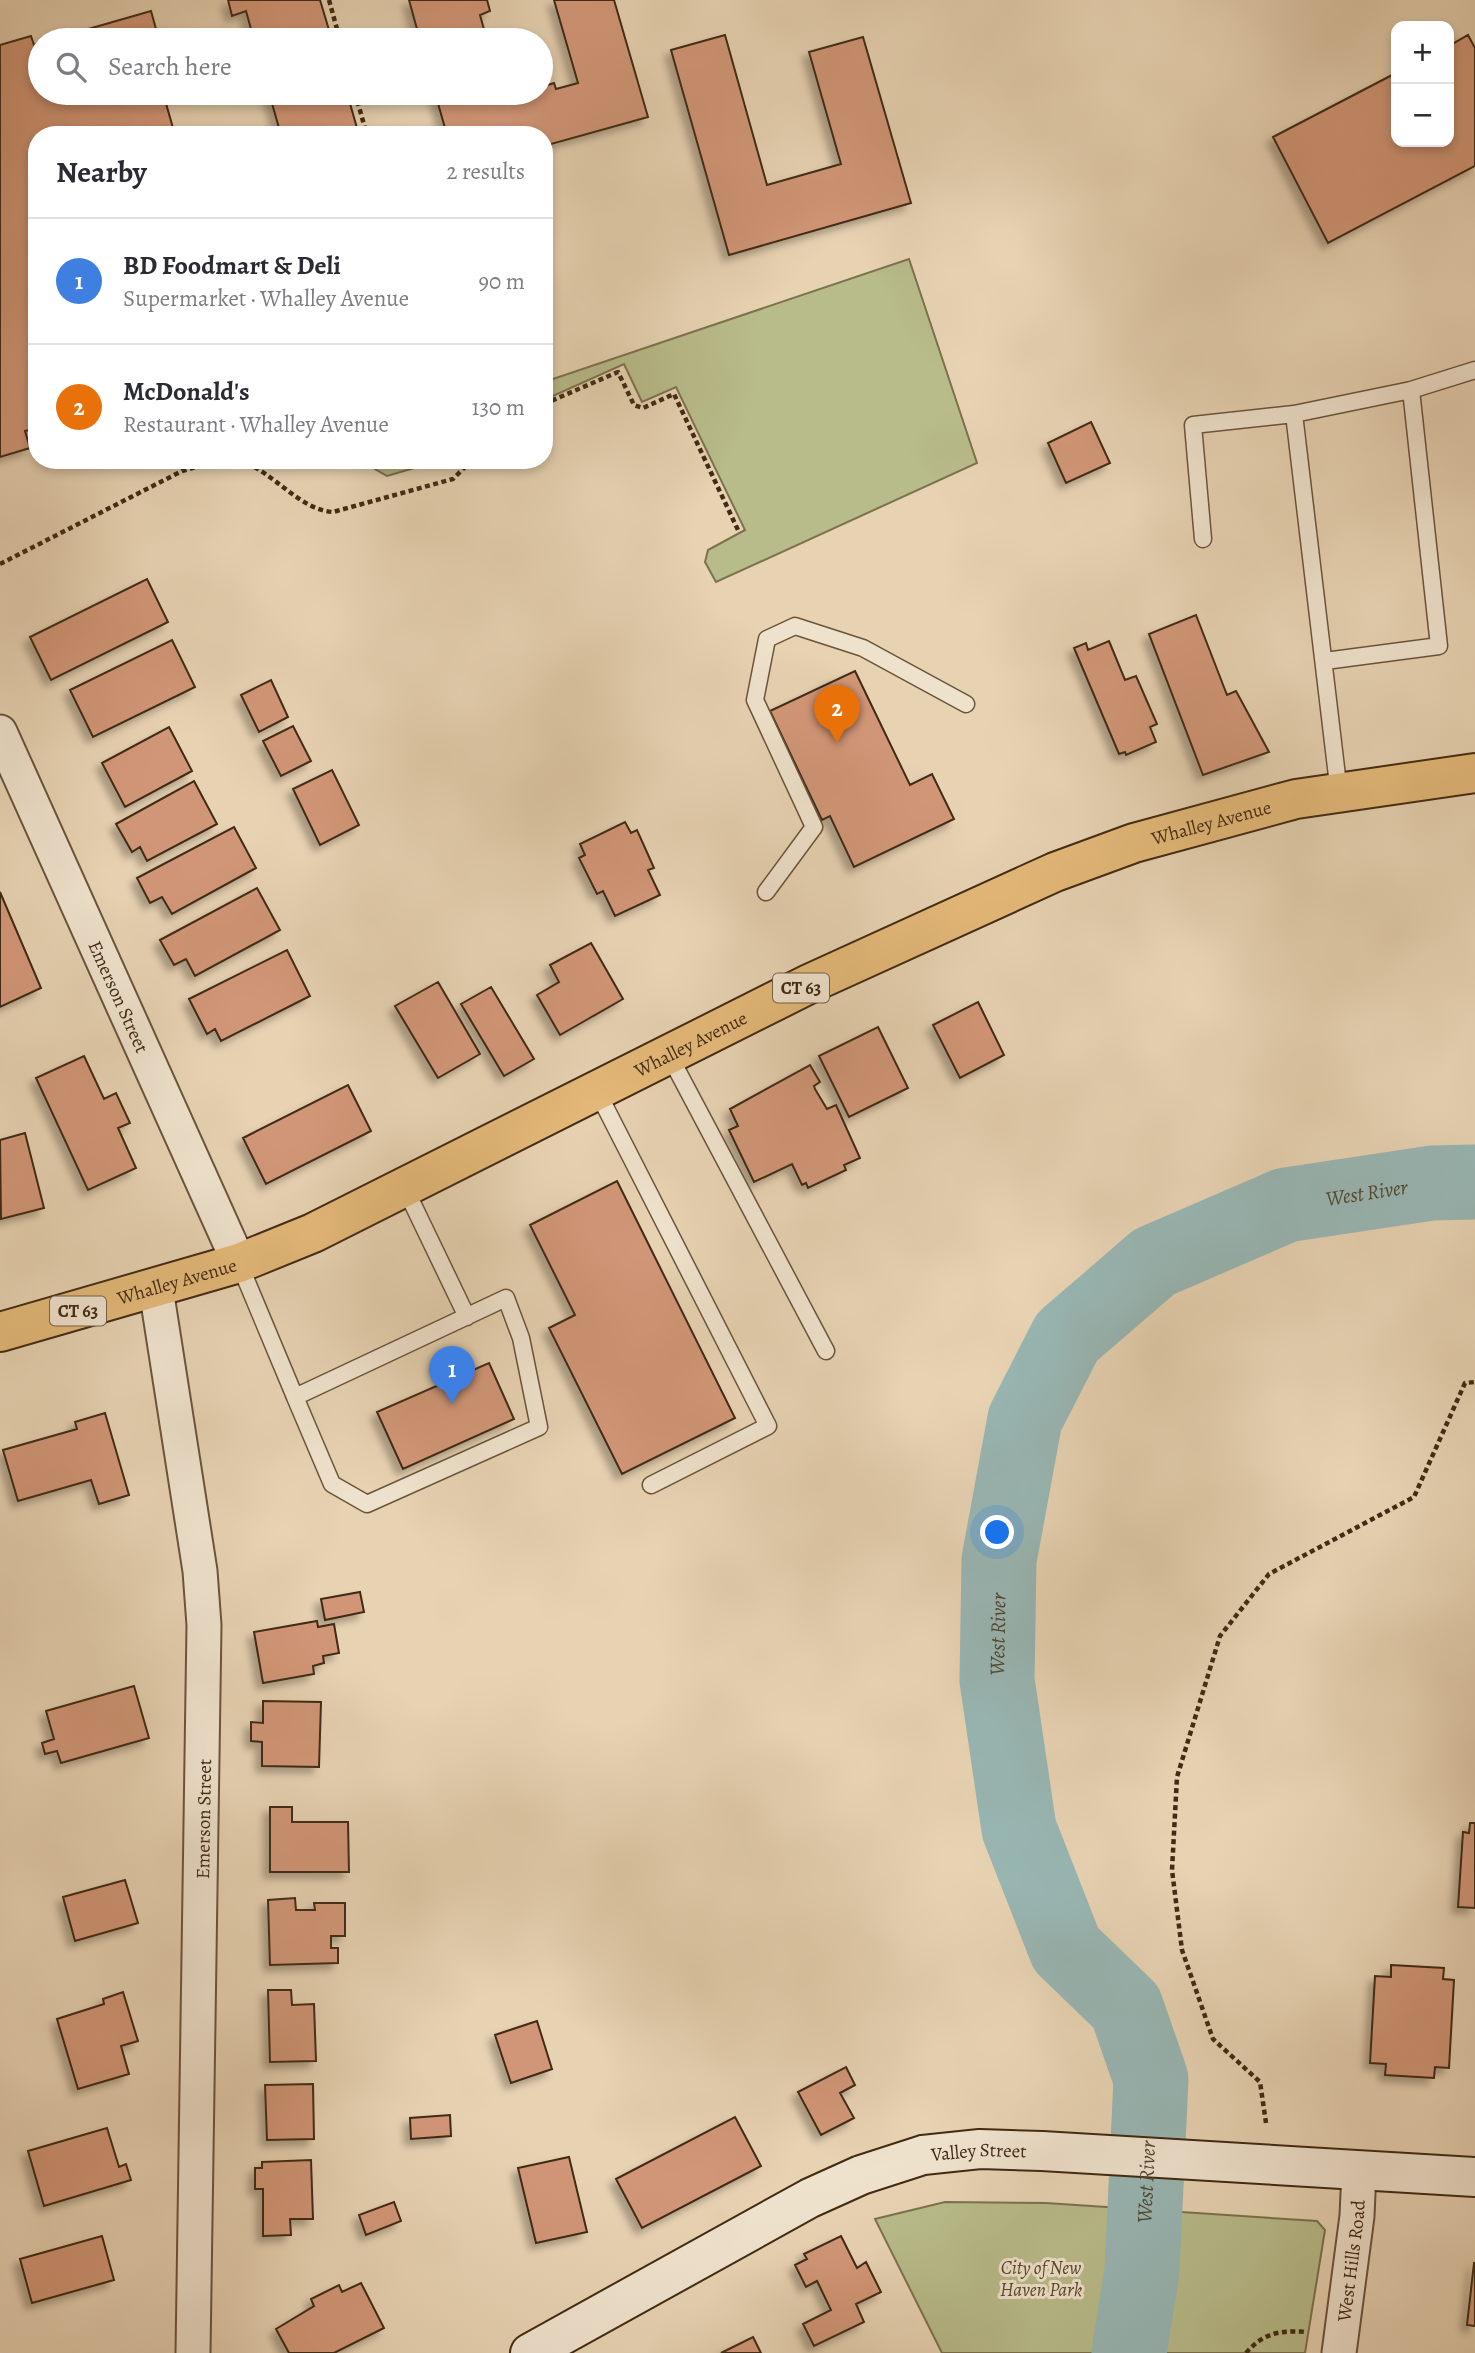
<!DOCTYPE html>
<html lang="en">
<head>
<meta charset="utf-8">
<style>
	body { margin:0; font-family:Alegreya,serif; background:#f7f7f7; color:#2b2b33 }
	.controls { position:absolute; right:21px; top:21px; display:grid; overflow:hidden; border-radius:14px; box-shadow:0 4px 10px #0003 }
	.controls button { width:63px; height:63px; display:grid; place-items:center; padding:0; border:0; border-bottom:2px solid #e1e1e2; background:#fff; color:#2b2b33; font:35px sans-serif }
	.you { position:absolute; left:998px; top:1533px; width:24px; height:24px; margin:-18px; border:5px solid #fff; border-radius:50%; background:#1a73e8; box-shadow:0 0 0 10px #1a73e833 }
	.badge { display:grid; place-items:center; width:46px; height:46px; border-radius:50%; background:#111827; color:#fff; font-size:23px; font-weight:700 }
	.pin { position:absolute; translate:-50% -58px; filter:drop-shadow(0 2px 4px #0008) }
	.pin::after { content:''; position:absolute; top:37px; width:24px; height:21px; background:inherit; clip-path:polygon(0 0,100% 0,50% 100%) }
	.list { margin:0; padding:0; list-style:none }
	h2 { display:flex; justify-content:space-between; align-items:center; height:91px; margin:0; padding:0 28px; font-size:30px }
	h2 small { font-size:23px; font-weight:400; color:#7c7c81 }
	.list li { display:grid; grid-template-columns:46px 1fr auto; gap:21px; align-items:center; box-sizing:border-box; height:126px; padding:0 28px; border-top:2px solid #e1e1e2 }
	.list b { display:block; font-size:26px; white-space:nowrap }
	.list p { margin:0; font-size:23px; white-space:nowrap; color:#7c7c81 }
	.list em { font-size:23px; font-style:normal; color:#7c7c81 }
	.icon { flex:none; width:38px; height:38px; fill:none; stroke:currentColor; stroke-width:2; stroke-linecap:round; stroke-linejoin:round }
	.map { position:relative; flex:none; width:1475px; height:2353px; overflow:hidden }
	.search { position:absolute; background:#fff; box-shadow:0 4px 10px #0003; left:28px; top:28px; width:525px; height:77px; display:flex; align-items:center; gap:18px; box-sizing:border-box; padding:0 24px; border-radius:38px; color:#7c7c81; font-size:26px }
	.panel { position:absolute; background:#fff; box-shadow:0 4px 10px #0003; left:28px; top:126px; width:525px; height:343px; border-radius:28px }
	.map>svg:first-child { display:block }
	.green { fill:#b8bb8a; stroke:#7c724e; stroke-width:2 }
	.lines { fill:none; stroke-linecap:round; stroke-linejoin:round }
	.river { stroke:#98b6b3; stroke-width:75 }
	.building { fill:#d19677; stroke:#412a13; stroke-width:2; filter:url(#shadow) }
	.lane-casing { stroke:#6a543b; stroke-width:19 }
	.street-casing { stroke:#6a543b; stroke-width:37 }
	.secondary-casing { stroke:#412a13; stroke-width:42 }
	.primary-casing { stroke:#412a13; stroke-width:42 }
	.path { stroke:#412a13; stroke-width:4.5; stroke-dasharray:5 3.5; stroke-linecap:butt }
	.lane { stroke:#efe2cd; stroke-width:16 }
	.street { stroke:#efe2cd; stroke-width:33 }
	.secondary { stroke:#efe2cd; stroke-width:38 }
	.primary { stroke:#e4b979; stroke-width:38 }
	.labels { text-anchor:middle; stroke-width:6; stroke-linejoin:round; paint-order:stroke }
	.shield { fill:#efe2cd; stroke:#75614b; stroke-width:2 }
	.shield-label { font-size:18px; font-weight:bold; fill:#412a13 }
	.street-label { font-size:19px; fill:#412a13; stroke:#efe2cd }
	.park-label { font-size:19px; font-style:italic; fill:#59472b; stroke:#efe2cd }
	.water-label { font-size:21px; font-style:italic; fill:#524633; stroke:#efe2cd }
</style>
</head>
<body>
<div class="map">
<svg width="1475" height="2353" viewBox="0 0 1475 2353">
	<defs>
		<filter id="shadow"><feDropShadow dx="-6" dy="6" stdDeviation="3.5" flood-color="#0004"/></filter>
	</defs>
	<rect width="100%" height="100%" fill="#e7d2b2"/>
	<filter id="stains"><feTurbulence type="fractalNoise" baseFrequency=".00286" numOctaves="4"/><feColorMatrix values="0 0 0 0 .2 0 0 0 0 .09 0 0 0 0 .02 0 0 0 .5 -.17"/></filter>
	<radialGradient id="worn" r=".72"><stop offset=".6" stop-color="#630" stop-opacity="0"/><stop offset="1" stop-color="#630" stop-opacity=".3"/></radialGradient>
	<!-- green -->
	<path class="green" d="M909 259 977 463 716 582 705 562 708 550 745 530 676 387 642 402 624 364 544 400V382Z
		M373 460H442L387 476 375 469Z
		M945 2202 1046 2203 1317 2221 1325 2230 1305 2353H942L875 2219Z"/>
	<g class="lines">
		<!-- river -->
		<path class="river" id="s1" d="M1129 2353 1142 2271 1151 2079 1126 2007 1066 1949 1019 1829 997 1680 999 1560 1025 1419 1067 1337 1154 1262 1286 1205 1432 1183 1475 1182"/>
	</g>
	<!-- building -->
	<path class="building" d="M228 0H320L332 40H254L246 11 232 16Z
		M409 0H487L490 11 480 15 487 40H420Z
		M554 0H614L648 117 544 146V135H447L435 93H502L505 104 525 98 523 93H541V87L554 83 556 89 578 83Z
		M151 11 159 40H50Z
		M725 35 767 185 841 164 809 52 863 37 911 203 729 255 671 50Z
		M1468 35 1475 48V166L1328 243 1273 137 1396 73V142H1449V46Z
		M31 36 34 45 40 43V93H163L175 135H37V428L25 431 30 448 0 457V45Z
		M269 93H347L359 135H281Z
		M1091 422 1110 463 1066 483 1048 443Z
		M147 579 168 622 51 680 30 637Z
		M1196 615 1227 695 1236 691 1269 752 1203 775 1149 634Z
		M172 640 195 687 93 737 70 690Z
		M1109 641 1125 680 1136 676 1157 724 1150 727 1156 742 1126 755 1125 752 1119 754 1074 648 1086 643 1088 650Z
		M855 671 910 785 932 774 954 819 854 867 830 816 822 820 770 711Z
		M271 680 288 717 259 732 241 695Z
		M293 726 311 761 281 776 263 741Z
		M169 727 192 771 125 807 102 763Z
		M332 770 359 825 320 845 293 789Z
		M194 781 217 824 147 861 140 847 132 852 116 824Z
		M625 822 631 833 637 830 654 868 648 870 660 895 615 916 603 891 597 894 579 858 585 855 580 844Z
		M234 827 256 868 172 914 162 897 150 903 137 878Z
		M257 888 280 930 195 976 186 959 174 965 160 940Z
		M0 892 41 988 0 1007Z
		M591 943 623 999 560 1035 537 995 559 982 550 965Z
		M287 950 310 996 221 1041 215 1029 207 1034 189 999Z
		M438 982 480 1054 438 1078 395 1006Z
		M491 987 534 1059 504 1076 461 1004Z
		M978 1002 1004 1055 960 1078 933 1025Z
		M878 1027 908 1088 849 1117 819 1056Z
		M84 1056 104 1099 116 1093 130 1123 118 1128 136 1168 88 1190 36 1078Z
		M810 1065 820 1082 814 1086 815 1089 827 1109 836 1105 860 1158 844 1165 846 1170 808 1188 806 1183 802 1185 792 1164 754 1182 729 1130 738 1126 730 1109Z
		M348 1085 371 1131 266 1184 243 1138Z
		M25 1133 44 1208 1 1219 0 1140Z
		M617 1181 735 1418 622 1474 549 1328 575 1315 530 1225Z
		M489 1363 514 1419 403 1469 377 1412Z
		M105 1413 129 1495 99 1504 91 1480 18 1501 3 1450 77 1429 75 1422Z
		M360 1592 364 1612 325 1620 321 1599Z
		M317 1621 318 1627 334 1624 339 1653 323 1656 324 1663 313 1666 314 1674 263 1683 254 1632Z
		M134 1686 149 1738 61 1763 57 1751 45 1754 42 1743 54 1739 46 1711Z
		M263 1701 321 1702 319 1767 262 1766V1742L251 1741V1722L263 1723Z
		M270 1807H292V1822H348L349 1872H270Z
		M1470 1823H1475V1908L1458 1907 1463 1832 1469 1833Z
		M125 1880 138 1923 75 1941 63 1897Z
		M295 1898 296 1910H315L314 1903H345V1936H331V1948H338V1963L270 1965 268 1900Z
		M1391 1965 1444 1968 1443 1979 1454 1980 1449 2068 1435 2067 1434 2078 1385 2075 1386 2064 1370 2063 1375 1976 1391 1977Z
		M268 1990H291L292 2005 314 2004 316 2061 270 2062Z
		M123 1992 138 2041 121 2046 129 2074 78 2089 57 2019 104 2004 103 1999Z
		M537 2021 552 2069 511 2083 495 2035Z
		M846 2067 855 2085 840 2093 854 2118 821 2135 798 2092Z
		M313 2084 314 2139 267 2140 265 2085Z
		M450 2115 451 2136 411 2139 410 2118Z
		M735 2117 761 2166 642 2228 616 2179Z
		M107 2128 119 2167 126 2164 131 2180 44 2206 28 2151Z
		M569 2157 587 2232 536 2243 518 2168Z
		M311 2160 313 2219H290L291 2235 263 2236V2189H255V2168H262V2162Z
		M394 2202 401 2221 366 2235 359 2215Z
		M102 2236 114 2280 32 2303 20 2259Z
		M841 2236 857 2268 866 2262 881 2292 856 2304 864 2322 814 2346 803 2324 831 2310 817 2281 806 2287 795 2265 807 2259 804 2254Z
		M1474 2263H1475V2326L1467 2325Z
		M361 2283 384 2328 334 2353H289L276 2329 314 2306 311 2299 339 2285 342 2292Z
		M753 2337 761 2353H721Z"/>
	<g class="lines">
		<!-- lane casing -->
		<g class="lane-casing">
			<path id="lane" d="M1203 539 1193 425 1294 414
				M1325 661 1439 646 1411 390
				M1339 793 1294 414 1411 390 1475 370
				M766 892 814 827 755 700 767 639 795 626 863 648 966 704
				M669 1055 826 1351
				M597 1091 768 1426 651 1485
				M405 1188 467 1317
				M239 1263 295 1397 506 1298 521 1338 539 1427 367 1504 332 1484 295 1397"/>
		</g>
		<!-- street casing -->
		<g class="street-casing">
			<g id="street">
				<path id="s2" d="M0 732 239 1263"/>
				<path d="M156 1289 200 1571 204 1625 193 2353"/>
				<path id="s3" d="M1339 2353 1357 2216 1359 2170"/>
			</g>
		</g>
		<!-- secondary casing -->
		<g class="secondary-casing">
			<g id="secondary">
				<path id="s4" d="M530 2353 810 2198 861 2175 923 2155 980 2149 1042 2151 1475 2177"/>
			</g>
		</g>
		<!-- primary casing -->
		<g class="primary-casing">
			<g id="primary">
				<path id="s5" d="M0 1332 239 1263 313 1233 811 983 1055 872 1134 843 1296 799 1475 773"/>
			</g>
		</g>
		<!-- path -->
		<path class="path" d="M329 0 340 40
			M355 93 367 135
			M544 404 618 372 634 405 643 408 674 394 738 530
			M239 460C273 471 299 510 333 512L453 479 472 460
			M0 564 182 471 217 461
			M1266 2123 1260 2082 1213 2039 1182 1950 1172 1870 1177 1777 1220 1636 1269 1574 1414 1497 1465 1383 1475 1382
			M1246 2353C1263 2333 1280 2330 1306 2332"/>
		<!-- lane -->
		<use href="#lane" class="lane"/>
		<!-- street -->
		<use href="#street" class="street"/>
		<!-- secondary -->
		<use href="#secondary" class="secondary"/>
		<!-- primary -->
		<use href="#primary" class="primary"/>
	</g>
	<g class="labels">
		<!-- shield labels -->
		<g class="shield">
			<rect x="773" y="973.5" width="56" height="29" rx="5"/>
			<rect x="50" y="1296.5" width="56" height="29" rx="5"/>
		</g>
		<g class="shield-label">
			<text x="801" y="994">CT 63</text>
			<text x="78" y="1317">CT 63</text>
		</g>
		<!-- street labels -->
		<g class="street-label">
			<text dy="7" stroke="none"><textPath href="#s5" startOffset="1318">Whalley Avenue</textPath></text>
			<text dy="7" stroke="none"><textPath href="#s2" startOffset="290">Emerson Street</textPath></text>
			<text dy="7" stroke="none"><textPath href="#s5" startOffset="751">Whalley Avenue</textPath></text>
			<text dy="7" stroke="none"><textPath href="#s5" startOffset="184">Whalley Avenue</textPath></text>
			<text transform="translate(203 1819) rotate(-89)" y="7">Emerson Street</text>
			<text dy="7" stroke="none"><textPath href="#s4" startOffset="497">Valley Street</textPath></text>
			<text dy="7" stroke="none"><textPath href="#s3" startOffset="93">West Hills Road</textPath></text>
		</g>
		<!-- park labels -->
		<g class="park-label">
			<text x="1041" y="2274">City of New<tspan x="1041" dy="22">Haven Park</tspan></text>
		</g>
		<!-- water labels -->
		<g class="water-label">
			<text dy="7" stroke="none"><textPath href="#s1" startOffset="1410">West River</textPath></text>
			<text dy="7" stroke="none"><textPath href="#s1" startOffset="760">West River</textPath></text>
			<text dy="7" stroke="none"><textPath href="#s1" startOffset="172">West River</textPath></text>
		</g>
	</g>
	<rect width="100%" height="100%" filter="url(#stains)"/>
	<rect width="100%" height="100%" fill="url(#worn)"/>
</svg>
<div class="controls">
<button>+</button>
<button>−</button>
</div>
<div class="you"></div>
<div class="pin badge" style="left:452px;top:1404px;background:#3f7fe0">1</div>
<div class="pin badge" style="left:837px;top:743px;background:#e8710a">2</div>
<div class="search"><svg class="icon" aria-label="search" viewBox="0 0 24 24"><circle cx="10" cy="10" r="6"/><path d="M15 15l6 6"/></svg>Search here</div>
<section class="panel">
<h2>Nearby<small>2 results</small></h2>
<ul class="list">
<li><span class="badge" style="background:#3f7fe0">1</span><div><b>BD Foodmart &amp; Deli</b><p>Supermarket · Whalley Avenue</p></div><em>90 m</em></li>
<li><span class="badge" style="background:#e8710a">2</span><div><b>McDonald's</b><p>Restaurant · Whalley Avenue</p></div><em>130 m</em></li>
</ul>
</section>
</div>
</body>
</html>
